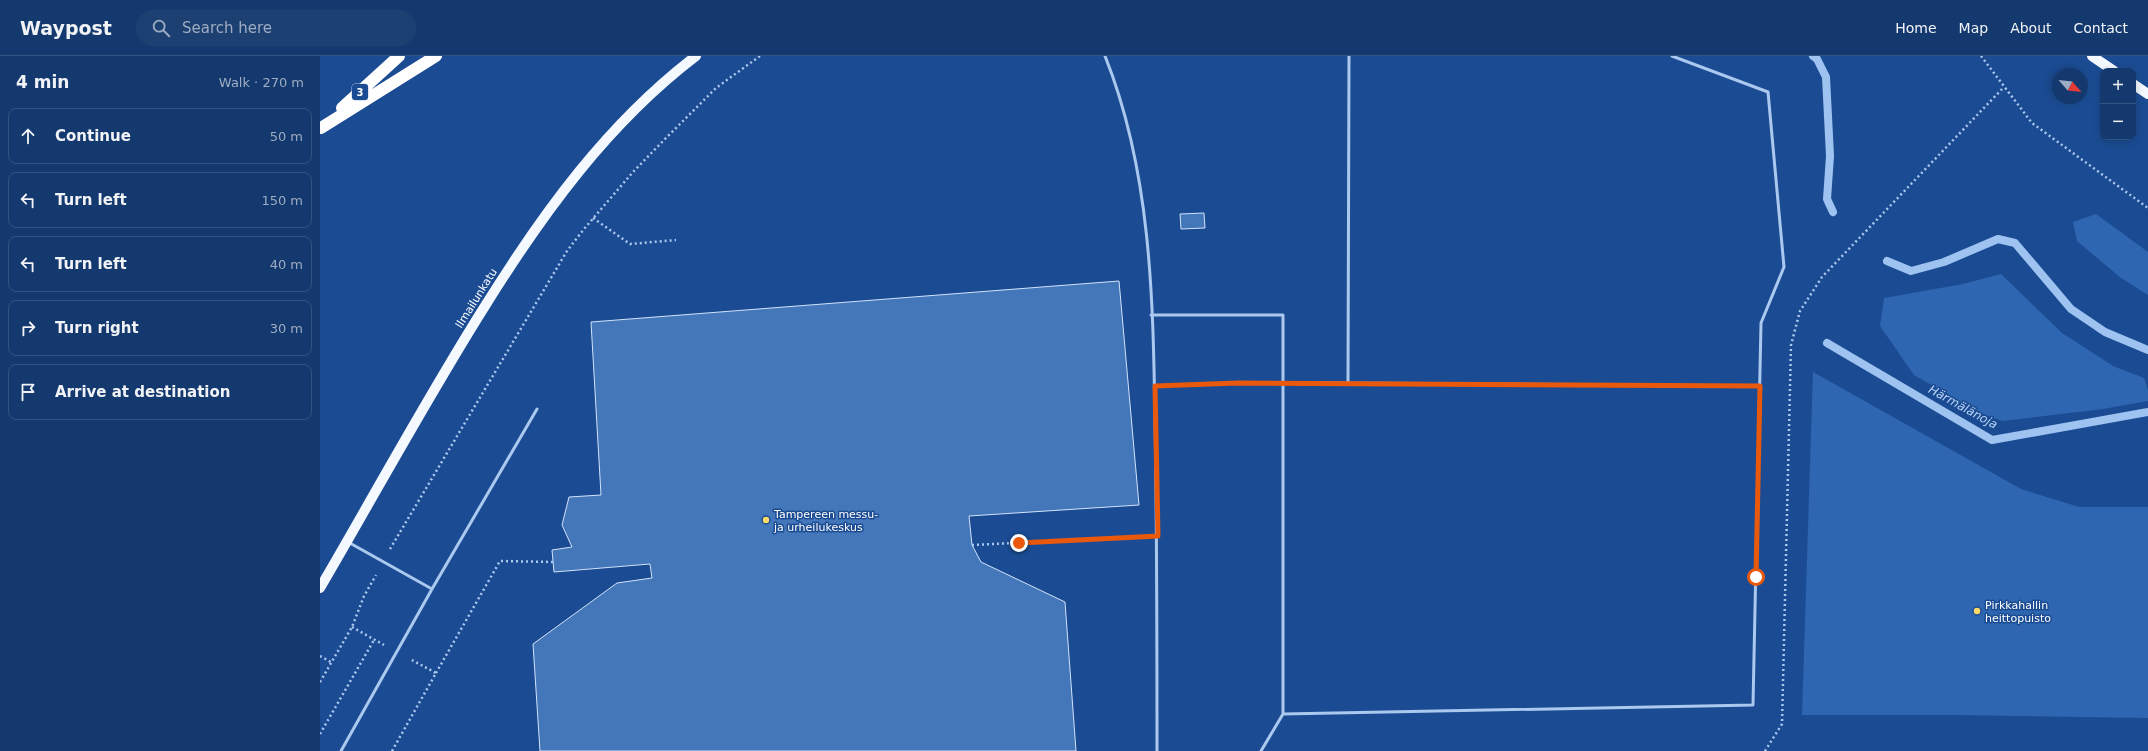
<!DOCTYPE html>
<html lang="en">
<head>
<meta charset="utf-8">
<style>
	body { margin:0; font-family:"DejaVu Sans",sans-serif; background:#1d4073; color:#f1f3f6 }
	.controls { position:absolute; right:12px; top:12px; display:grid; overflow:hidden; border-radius:8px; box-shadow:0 2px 10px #0003 }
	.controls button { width:36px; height:36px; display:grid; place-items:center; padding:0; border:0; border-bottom:1px solid #335381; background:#14396e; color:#f1f3f6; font:20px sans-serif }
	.compass { position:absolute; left:1732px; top:12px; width:36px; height:36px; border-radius:50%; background:#14396e; box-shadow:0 2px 10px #0003; rotate:118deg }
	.stop { position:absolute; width:12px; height:12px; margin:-9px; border:3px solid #ea580c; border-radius:50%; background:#fff }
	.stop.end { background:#ea580c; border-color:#fff; box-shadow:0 1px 4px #0008 }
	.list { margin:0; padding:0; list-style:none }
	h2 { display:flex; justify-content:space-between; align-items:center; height:52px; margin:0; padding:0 16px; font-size:17px }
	h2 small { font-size:13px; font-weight:400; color:#9dacc2 }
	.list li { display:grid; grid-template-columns:26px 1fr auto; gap:12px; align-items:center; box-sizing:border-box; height:56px; margin:0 8px 8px; padding:0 8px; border:1px solid #335381; border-radius:8px }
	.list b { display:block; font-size:15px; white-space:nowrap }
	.list em { font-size:13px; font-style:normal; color:#9dacc2 }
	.icon { flex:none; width:22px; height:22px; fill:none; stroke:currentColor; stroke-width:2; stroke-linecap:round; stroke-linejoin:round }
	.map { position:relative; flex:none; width:1828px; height:695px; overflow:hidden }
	header { display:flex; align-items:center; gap:24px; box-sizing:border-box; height:56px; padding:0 20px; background:#14396e; border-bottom:1px solid #335381 }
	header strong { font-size:19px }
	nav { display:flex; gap:22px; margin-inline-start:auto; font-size:14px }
	.search { width:280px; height:36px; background:#1d4073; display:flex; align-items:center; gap:10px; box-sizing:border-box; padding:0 14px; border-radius:22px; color:#9dacc2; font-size:15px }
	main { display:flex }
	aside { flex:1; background:#14396e }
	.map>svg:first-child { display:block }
	.green { fill:#2e66b1 }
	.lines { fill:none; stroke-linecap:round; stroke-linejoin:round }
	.stream { stroke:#9ec3f1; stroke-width:8 }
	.building { fill:#4476ba; stroke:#d2e3fb }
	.path { stroke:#abc8ef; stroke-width:2.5; stroke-dasharray:2 3; stroke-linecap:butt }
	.lane { stroke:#abc8ef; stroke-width:3 }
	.primary { stroke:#f4f8ff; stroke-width:10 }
	.highway { stroke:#fff; stroke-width:12 }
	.route { stroke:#ea580c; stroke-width:5 }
	.poi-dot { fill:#ffd86a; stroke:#1b4c93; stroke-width:1.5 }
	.labels { text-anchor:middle; stroke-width:3; stroke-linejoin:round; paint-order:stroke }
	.shield { fill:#1b4c93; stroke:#bbc9df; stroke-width:1 }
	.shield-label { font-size:10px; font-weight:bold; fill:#fff }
	.street-label { font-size:11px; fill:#fff; stroke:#1b4c93 }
	.poi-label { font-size:11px; fill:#fff; stroke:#1b4c93; text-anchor:start }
	.water-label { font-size:12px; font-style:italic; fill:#b8d3f6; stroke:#1b4c93 }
</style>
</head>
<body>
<header>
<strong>Waypost</strong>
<div class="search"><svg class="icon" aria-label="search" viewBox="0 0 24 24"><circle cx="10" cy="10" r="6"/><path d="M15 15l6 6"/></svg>Search here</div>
<nav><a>Home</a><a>Map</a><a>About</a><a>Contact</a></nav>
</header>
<main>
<aside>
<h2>4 min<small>Walk · 270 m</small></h2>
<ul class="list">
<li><svg class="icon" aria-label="ahead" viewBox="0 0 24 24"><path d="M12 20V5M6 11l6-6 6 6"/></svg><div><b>Continue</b></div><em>50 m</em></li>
<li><svg class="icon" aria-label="left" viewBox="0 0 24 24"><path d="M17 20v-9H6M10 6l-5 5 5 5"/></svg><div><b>Turn left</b></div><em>150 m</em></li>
<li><svg class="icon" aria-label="left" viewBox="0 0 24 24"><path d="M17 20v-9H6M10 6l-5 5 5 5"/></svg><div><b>Turn left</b></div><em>40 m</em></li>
<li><svg class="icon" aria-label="right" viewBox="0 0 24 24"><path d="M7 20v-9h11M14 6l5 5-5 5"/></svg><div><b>Turn right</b></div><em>30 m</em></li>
<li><svg class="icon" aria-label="arrive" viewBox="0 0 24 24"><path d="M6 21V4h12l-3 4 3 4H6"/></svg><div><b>Arrive at destination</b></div></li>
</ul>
</aside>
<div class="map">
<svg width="1828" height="695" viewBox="0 0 1828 695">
	<rect width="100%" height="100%" fill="#1b4c93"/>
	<!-- green -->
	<path class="green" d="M1776 158 1828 196V239L1801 222 1757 185 1753 166Z
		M1681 218 1742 277 1793 310 1824 322 1828 334V345L1783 353 1682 365 1661 357 1594 319 1560 270 1564 242 1643 228Z
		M1493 316 1701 433 1759 451H1828V662L1640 659H1482Z"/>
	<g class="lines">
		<!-- stream -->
		<path class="stream" d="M1493 0 1497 3 1506 21 1510 100 1507 143 1513 156
			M1567 205 1591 215 1624 206 1678 183 1695 187 1751 253 1785 276 1828 294
			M1507 287 1672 384 1828 356"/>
	</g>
	<!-- building -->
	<path class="building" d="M884 157 885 172 861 173 860 158Z
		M799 225 819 449 649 460 652 489 661 506 745 546 756 695H220L213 588 297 527 332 522 330 508 234 516 232 494 252 491 242 469 249 441 281 439 271 266Z"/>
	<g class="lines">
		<!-- path -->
		<path class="path" d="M1661 0 1712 67 1828 152
			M273 162 310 188 356 184
			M652 489 821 481
			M70 493 247 195 264 173 313 116 344 84 396 32 440 0
			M32 571 64 589
			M0 600 11 606
			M116 617 180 505 233 506
			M0 626 32 571 44 540 56 519
			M0 678 54 584
			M72 695 116 617 90 603
			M1445 695 1462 668 1471 289 1480 255 1502 221 1684 31"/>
		<!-- lane -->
		<path class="lane" d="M785 0C831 115 833 241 835 364 837 474 837 585 837 695
			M831 259H963V658
			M1028 327 1440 330
			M835 330 918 327H1028L1029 0
			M28 486 112 533
			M21 695 112 533 217 353
			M941 695 963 658 1433 649 1441 267 1464 211 1448 36 1352 0"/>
		<!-- primary -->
		<path class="primary" d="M1772 0 1794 15
			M1813 28 1828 38
			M0 532C55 438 107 342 165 250 223 157 288 67 376 0"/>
		<!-- highway -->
		<path class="highway" d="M22 52 79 0
			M1 72 116 0"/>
	</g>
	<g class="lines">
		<!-- route -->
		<path class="route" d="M699 487 838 480 835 330 918 327 1440 330 1436 521"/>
	</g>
	<!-- markers -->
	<g class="poi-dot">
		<circle cx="446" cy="464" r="4"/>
		<circle cx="1657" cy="555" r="4"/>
	</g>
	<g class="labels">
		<!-- shield labels -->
		<rect class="shield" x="32" y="28" width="16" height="16" rx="3"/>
		<g class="shield-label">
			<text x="40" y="40">3</text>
		</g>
		<!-- street labels -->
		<g class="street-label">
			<text transform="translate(156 242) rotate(-58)" y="4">Ilmailunkatu</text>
		</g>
		<!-- poi labels -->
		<g class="poi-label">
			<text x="454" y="462">Tampereen messu-<tspan x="454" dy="13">ja urheilukeskus</tspan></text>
			<text x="1665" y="553">Pirkkahallin<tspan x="1665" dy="13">heittopuisto</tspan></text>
		</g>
		<!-- water labels -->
		<g class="water-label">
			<text transform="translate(1643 351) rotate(29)" y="4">Härmälänoja</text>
		</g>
	</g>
</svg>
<div class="controls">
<button>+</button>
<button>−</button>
</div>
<svg class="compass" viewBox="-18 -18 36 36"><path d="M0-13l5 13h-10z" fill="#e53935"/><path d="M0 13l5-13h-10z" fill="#9dacc2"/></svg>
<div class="stop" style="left:1436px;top:521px"></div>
<div class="stop end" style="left:699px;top:487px"></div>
</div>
</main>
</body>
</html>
